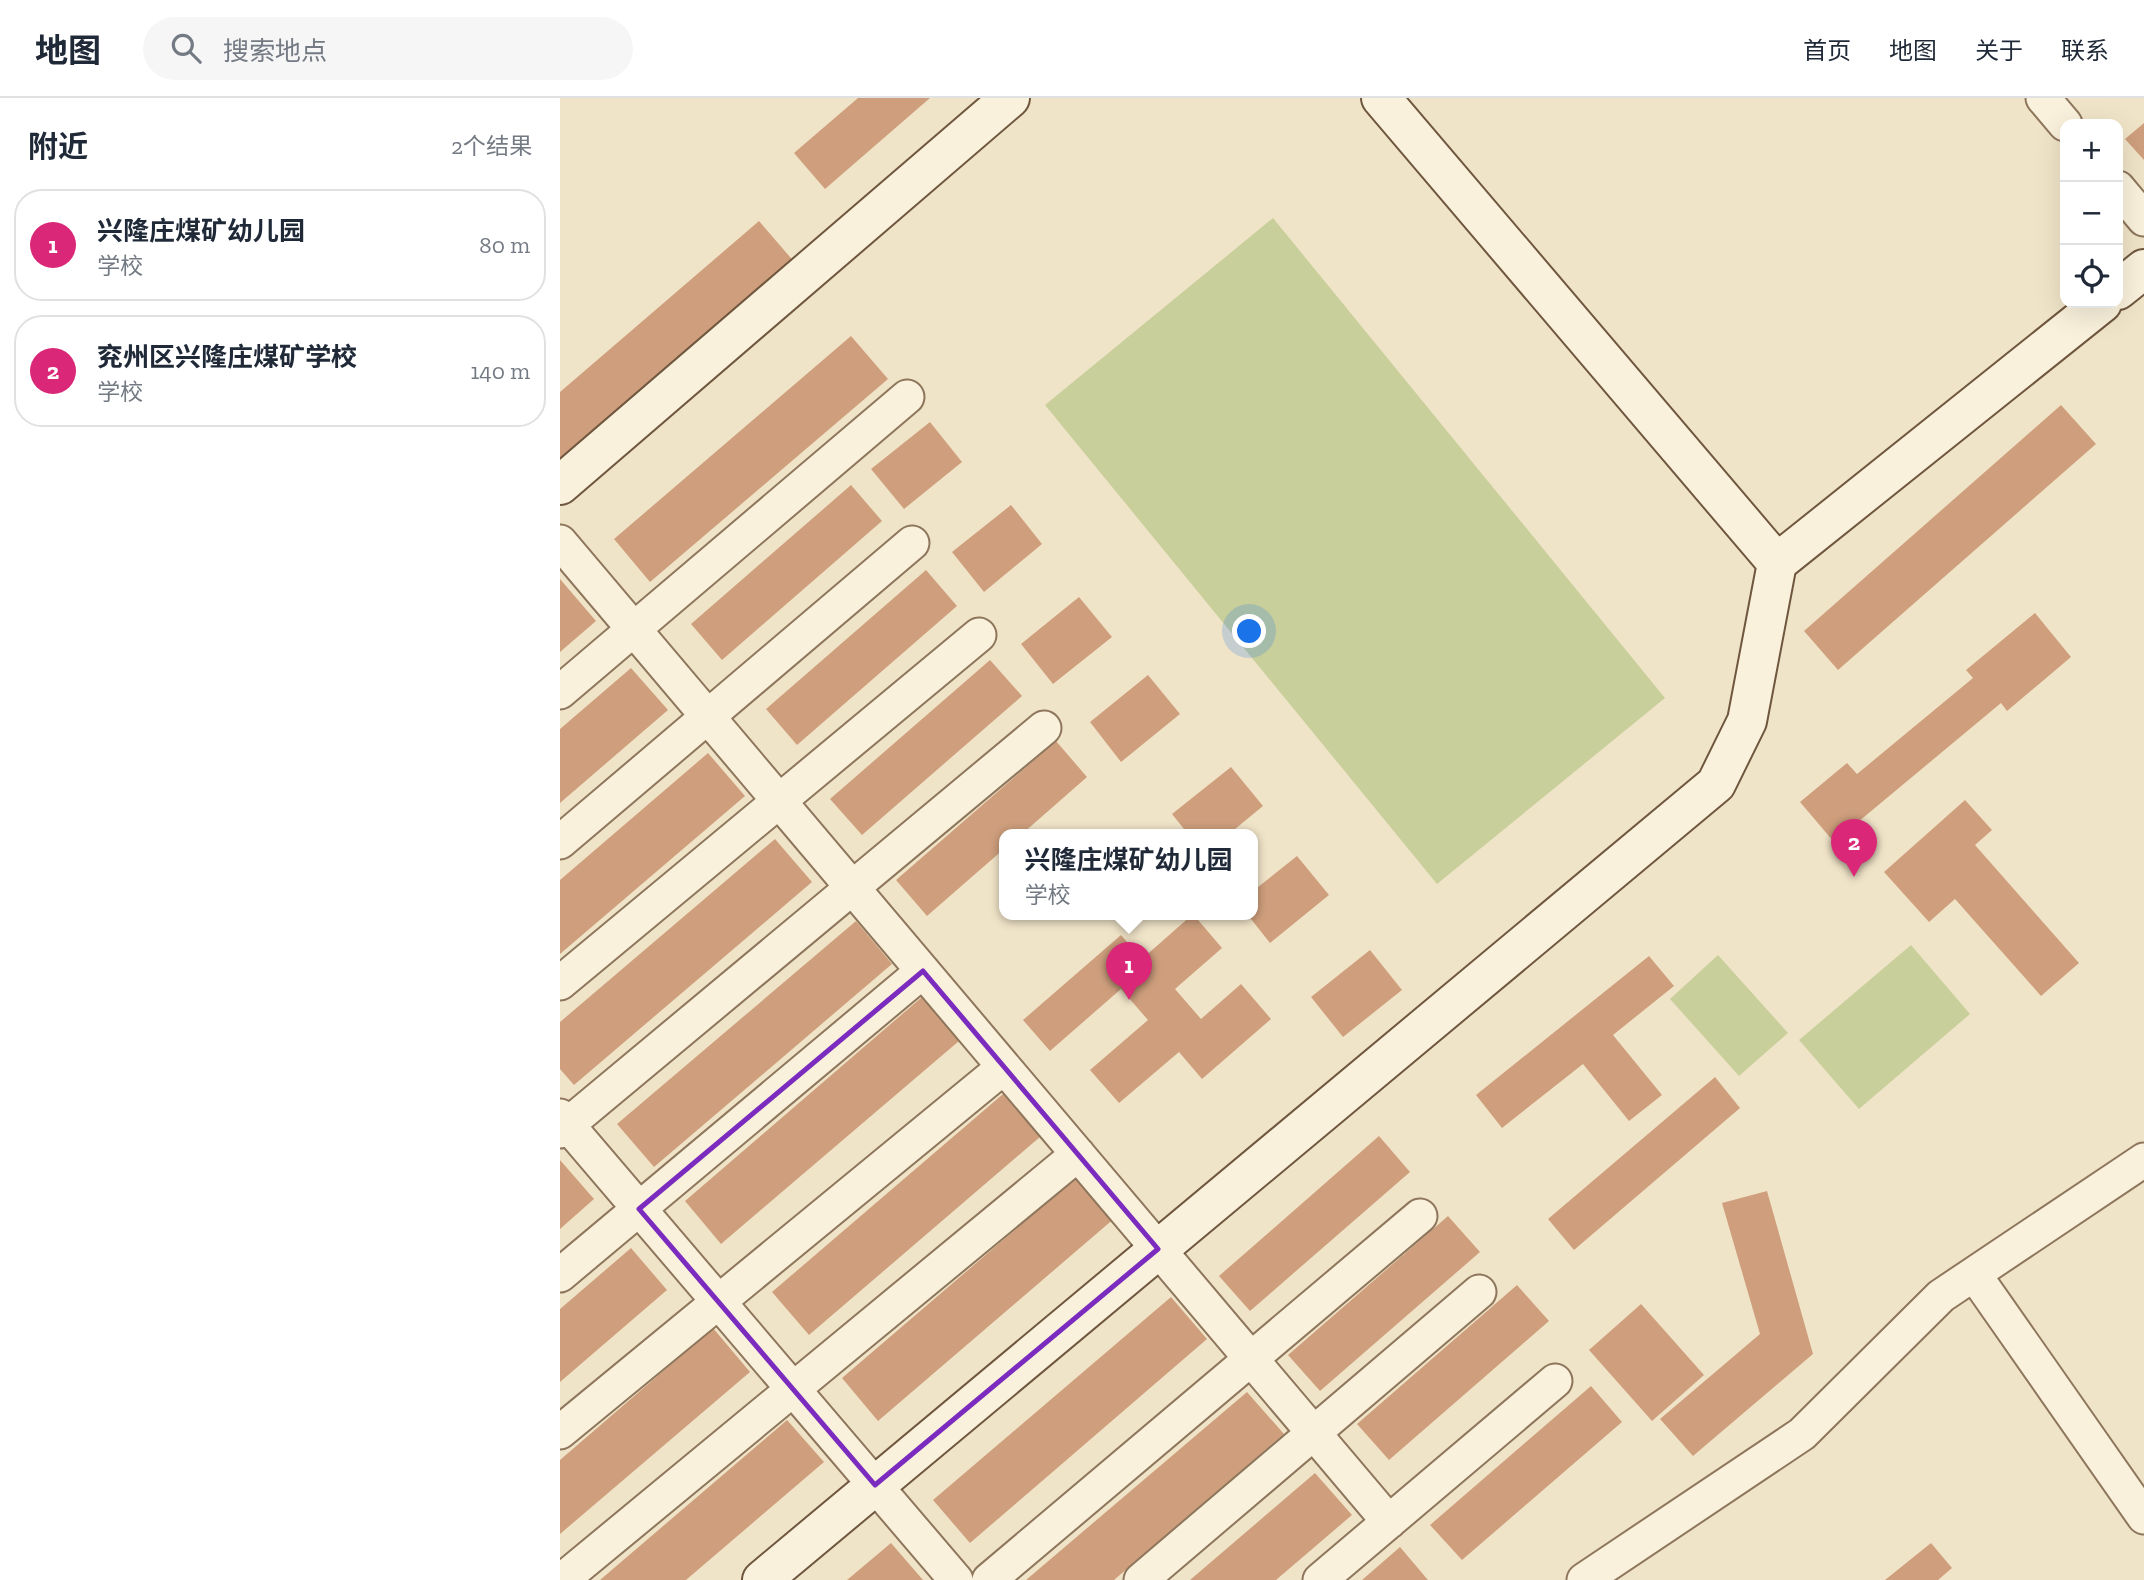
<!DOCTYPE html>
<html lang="zh">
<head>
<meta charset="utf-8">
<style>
	body { margin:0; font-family:"Zilla Slab","Noto Sans SC",serif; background:#f6f6f7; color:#1f2937 }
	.controls { position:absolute; right:21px; top:21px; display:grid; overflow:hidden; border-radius:14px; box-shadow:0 7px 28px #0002 }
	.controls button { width:63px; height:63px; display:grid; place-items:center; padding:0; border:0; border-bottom:2px solid #e0e1e3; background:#fff; color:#1f2937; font:35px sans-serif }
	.you { position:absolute; left:690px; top:534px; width:24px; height:24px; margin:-18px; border:5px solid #fff; border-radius:50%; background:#1a73e8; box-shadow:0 0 0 10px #1a73e833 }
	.badge { display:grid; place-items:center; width:46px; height:46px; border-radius:50%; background:#db2777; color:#fff; font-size:23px; font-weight:700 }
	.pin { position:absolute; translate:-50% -58px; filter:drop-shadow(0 2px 4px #0008) }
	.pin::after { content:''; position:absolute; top:37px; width:24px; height:21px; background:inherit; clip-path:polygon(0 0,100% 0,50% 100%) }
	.popup { position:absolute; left:439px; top:731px; width:259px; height:91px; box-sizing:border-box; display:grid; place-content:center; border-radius:14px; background:#fff; filter:drop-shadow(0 2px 5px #0005); font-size:23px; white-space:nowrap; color:#747a83 }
	.popup b { font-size:26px; color:#1f2937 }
	.popup::after { content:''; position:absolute; left:50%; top:100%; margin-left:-14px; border:14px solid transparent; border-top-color:#fff }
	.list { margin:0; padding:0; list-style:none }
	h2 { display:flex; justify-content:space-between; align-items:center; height:91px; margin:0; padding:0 28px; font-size:30px }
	h2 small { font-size:23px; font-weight:400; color:#747a83 }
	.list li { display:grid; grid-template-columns:46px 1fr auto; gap:21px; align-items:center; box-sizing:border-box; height:112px; margin:0 14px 14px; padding:0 14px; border:2px solid #e0e1e3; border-radius:28px }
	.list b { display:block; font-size:26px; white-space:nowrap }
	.list p { margin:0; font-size:23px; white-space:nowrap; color:#747a83 }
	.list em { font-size:23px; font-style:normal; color:#747a83 }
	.icon { flex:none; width:38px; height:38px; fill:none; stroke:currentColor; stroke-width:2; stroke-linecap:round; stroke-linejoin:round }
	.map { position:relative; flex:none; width:1584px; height:1482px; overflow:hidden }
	header { display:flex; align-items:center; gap:42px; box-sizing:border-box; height:98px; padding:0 35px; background:#fff; border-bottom:2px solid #e0e1e3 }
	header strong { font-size:33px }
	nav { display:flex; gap:38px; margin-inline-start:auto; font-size:24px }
	.search { width:490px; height:63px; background:#f6f6f7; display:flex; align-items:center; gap:18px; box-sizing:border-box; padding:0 24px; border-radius:38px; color:#747a83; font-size:26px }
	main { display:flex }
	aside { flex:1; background:#fff }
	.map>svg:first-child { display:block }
	.green { fill:#c9cf9b }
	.building { fill:#cf9f7d }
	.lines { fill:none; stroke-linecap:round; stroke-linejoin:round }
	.street-casing { stroke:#8d765c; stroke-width:37 }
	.secondary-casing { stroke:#6f573f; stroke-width:42 }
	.street { stroke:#faf1dc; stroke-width:33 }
	.secondary { stroke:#faf1dc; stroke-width:38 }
	.marked { fill:none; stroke:#7b2cbf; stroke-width:5; stroke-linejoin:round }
</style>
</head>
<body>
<header>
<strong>地图</strong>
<div class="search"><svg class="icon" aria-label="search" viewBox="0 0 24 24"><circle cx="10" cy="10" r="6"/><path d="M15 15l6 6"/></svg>搜索地点</div>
<nav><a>首页</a><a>地图</a><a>关于</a><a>联系</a></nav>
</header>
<main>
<aside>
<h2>附近<small>2个结果</small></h2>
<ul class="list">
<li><span class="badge">1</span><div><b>兴隆庄煤矿幼儿园</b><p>学校</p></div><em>80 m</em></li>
<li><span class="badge">2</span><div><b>兖州区兴隆庄煤矿学校</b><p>学校</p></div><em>140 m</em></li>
</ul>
</aside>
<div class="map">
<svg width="1584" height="1482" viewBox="0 0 1584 1482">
	<rect width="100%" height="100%" fill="#f0e4c8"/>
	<!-- green -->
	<path class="green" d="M713 120 1105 600 877 786 485 307Z
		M1351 847 1410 916 1299 1011 1239 942Z
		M1158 857 1228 935 1179 978 1110 901Z"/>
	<!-- building -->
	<path class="building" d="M298 0H370L265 91 234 55Z
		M1584 25V62L1565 41Z
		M199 123 236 166 0 368V294Z
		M291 238 328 281 90 484 54 441Z
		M1501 307 1536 346 1278 572 1244 533Z
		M370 324 402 364 344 411 311 371Z
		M291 387 322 423 162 562 131 526Z
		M451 407 482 446 424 494 392 454Z
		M366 472 397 508 237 647 206 611Z
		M0 481 36 523 0 554Z
		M519 499 552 539 493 586 461 546Z
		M1475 515 1511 559 1447 613 1441 605 1274 744 1240 704 1287 665 1297 676 1413 580 1406 572Z
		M430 562 462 598 302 737 270 701Z
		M71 570 108 612 0 705V631Z
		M588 577 620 616 561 664 530 624Z
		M496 643 527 679 462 736H445V750L367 818 336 782Z
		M148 655 185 698 0 856V782Z
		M671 669 703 708 669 736H628L612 716Z
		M1405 702 1432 732 1415 747 1519 865 1481 898 1395 801 1369 824 1324 774Z
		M215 741 252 784 14 987 0 971V924Z
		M737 758 769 797 710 845 687 816H693V793Z
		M633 816 662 850 615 891 641 921 681 886 711 921 642 981 619 954 559 1005 530 972 588 922 561 891 490 953 463 922 561 837 582 861Z
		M296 823 332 866 94 1069 57 1026Z
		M810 852 842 892 783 939 751 899Z
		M1089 858 1114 888 1053 937 1102 997 1069 1023 1023 966 942 1030 916 997Z
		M362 899 399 943 161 1146 125 1103Z
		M1155 979 1180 1010 1014 1152 988 1121Z
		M450 990 487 1033 249 1237 212 1194Z
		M819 1038 850 1074 690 1213 659 1178Z
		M0 1062 34 1101 0 1131Z
		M520 1076 556 1119 318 1323 282 1280Z
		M1207 1093 1253 1256 1133 1358 1100 1321 1200 1236 1162 1105Z
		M888 1118 920 1154 760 1293 728 1257Z
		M71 1150 107 1192 0 1284V1211Z
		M957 1187 989 1223 829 1362 797 1326Z
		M611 1199 647 1241 410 1445 373 1402Z
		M1081 1206 1144 1277 1092 1323 1029 1252Z
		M153 1230 190 1274 0 1436V1362Z
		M1031 1288 1062 1324 902 1462 870 1427Z
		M687 1294 724 1336 554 1482H466Z
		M227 1322 264 1364 126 1482H40Z
		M755 1375 792 1417 716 1482H630Z
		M331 1445 363 1482H287Z
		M1371 1445 1392 1470 1378 1482H1325Z
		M840 1449 868 1482H802Z"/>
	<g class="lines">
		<!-- street casing -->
		<g class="street-casing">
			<path id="street" d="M1483 0 1505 26
				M1558 90 1584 121
				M0 444 829 1424
				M0 594 347 299
				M0 744 352 445
				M0 885 419 537
				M0 1018 396 1482
				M0 1033 484 630
				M1414 1176 1584 1419
				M0 1177 363 873
				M0 1334 444 969
				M2 1482 518 1056
				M429 1482 860 1118
				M581 1482 919 1194
				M760 1482 995 1283
				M1024 1482 1242 1336 1381 1198 1584 1062"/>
		</g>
		<!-- secondary casing -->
		<g class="secondary-casing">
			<path id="secondary" d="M821 0 1217 465
				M1558 192 1584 171
				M0 387 450 0
				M202 1482 1156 686 1187 623 1217 465 1542 205"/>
		</g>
		<!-- street -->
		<use href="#street" class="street"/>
		<!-- secondary -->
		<use href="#secondary" class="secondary"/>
	</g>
	<!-- marked area -->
	<path class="marked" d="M363 873 598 1151 315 1387 79 1111Z"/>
</svg>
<div class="controls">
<button>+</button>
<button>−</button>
<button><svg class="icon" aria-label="locate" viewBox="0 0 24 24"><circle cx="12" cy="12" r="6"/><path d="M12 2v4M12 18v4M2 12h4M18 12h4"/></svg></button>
</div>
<div class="you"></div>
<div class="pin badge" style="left:569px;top:902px">1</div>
<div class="popup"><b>兴隆庄煤矿幼儿园</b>学校</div>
<div class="pin badge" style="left:1294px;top:779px">2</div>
</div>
</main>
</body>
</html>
